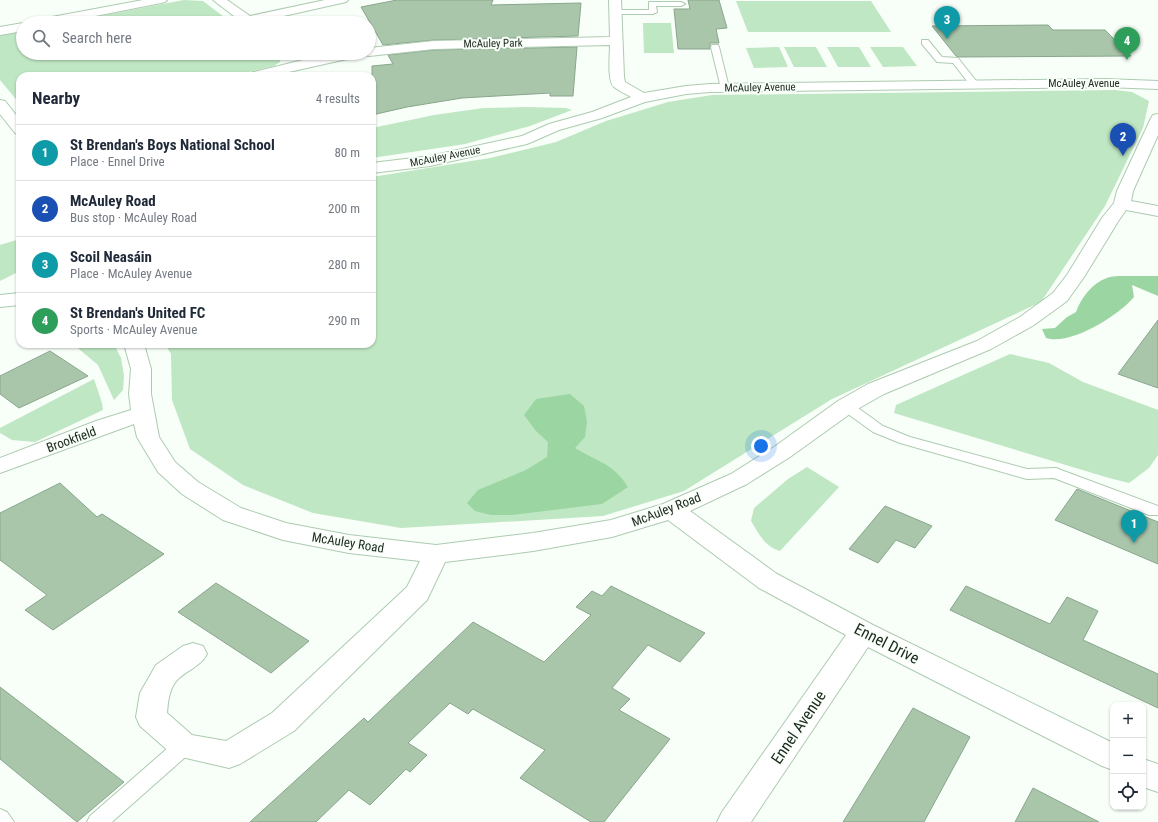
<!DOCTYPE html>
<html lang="en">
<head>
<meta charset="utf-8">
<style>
	body { margin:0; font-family:"Roboto Condensed",sans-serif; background:#f2f2f3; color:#1f2937 }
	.controls { position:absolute; right:12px; bottom:12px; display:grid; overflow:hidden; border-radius:8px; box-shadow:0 1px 3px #0004 }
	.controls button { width:36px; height:36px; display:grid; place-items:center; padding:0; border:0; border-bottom:1px solid #e0e1e3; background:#fff; color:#1f2937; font:20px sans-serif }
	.you { position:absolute; left:761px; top:446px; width:14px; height:14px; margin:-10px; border:3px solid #fff; border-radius:50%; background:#1a73e8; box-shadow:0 0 0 6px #1a73e833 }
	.badge { display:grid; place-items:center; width:26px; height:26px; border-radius:50%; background:#cc437e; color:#fff; font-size:13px; font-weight:700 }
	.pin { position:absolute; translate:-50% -33px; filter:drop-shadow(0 1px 2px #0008) }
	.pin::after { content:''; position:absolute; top:21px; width:14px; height:12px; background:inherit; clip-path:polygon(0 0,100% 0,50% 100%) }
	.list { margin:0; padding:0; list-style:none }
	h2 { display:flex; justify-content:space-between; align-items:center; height:52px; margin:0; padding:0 16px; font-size:17px }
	h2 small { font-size:13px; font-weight:400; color:#747a83 }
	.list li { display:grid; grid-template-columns:26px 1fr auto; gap:12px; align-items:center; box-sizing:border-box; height:56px; padding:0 16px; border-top:1px solid #e0e1e3 }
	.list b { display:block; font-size:15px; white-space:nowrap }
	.list p { margin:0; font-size:13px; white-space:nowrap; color:#747a83 }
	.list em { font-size:13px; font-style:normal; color:#747a83 }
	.icon { flex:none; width:22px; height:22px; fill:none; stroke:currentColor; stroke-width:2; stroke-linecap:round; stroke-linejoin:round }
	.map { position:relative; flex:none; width:1158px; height:822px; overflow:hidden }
	.search { position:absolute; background:#fff; box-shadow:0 1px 3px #0004; left:16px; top:16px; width:360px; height:44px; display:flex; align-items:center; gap:10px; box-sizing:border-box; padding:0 14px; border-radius:22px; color:#747a83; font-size:15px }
	.panel { position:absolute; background:#fff; box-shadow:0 1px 3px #0004; left:16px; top:72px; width:360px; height:276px; border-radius:12px }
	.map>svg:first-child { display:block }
	.green { fill:#bfe7c3 }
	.forest { fill:#9bd5a2 }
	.building { fill:#a9c6ab; stroke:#89a68c }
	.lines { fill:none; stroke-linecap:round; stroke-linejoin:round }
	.service-casing { stroke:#adcbb0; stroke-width:2 }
	.minor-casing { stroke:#adcbb0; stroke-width:2 }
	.service { fill:#fff; fill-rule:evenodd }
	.minor { fill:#fff; fill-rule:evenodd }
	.labels { text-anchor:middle; stroke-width:4; stroke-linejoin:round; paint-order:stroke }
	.far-street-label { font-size:11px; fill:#1b261c; stroke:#f8fef8 }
	.street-label { font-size:13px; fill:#1b261c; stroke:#f8fef8 }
	.near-street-label { font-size:16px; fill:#1b261c; stroke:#f8fef8 }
</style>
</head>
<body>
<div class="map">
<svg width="1158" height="822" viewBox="0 0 1158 822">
	<rect width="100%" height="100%" fill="#f8fef8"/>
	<!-- green -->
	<path class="green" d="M184 0 203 1 232 23H63Z
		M736 1H871L891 32H748Z
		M643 23H671L674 53H644Z
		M23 31V53H272L280 59V62L274 66 232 76H20V104L0 80V35Z
		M779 47 788 67 754 68 746 48Z
		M784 47H816L827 67H794Z
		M827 47H859L871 67H838Z
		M870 47H903L917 66 883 67Z
		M1115 90 1132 92 1149 101 1143 128 1105 206 1041 302 832 399 684 491 603 516 401 528 313 513 243 485 190 449 172 400 171 354 165 344H372V177L490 158 556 142 606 121 668 102 712 95Z
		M526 107 566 108 572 110 530 126 465 144 372 158V129L377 127 434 115 484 108Z
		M20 239V271L0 281V245Z
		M73 344H114L121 358 124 376 123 390 114 400 98 365Z
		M1010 354 1049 363 1083 382 1158 410V455L1149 468 1129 483 1109 478 894 413 896 405Z
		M94 379 102 403 103 410 35 442 12 440 0 433V428Z
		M807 467 839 487 780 551C765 547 759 534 751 521L754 508 788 479Z"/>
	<!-- forest -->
	<path class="forest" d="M1125 276H1158V296L1132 285 1134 297C1118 316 1070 346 1046 338L1042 329 1055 328 1067 317 1076 312C1081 298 1092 283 1107 278 1112 276 1120 276 1125 276Z
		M570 394 584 406 587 422 585 437 575 448C598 462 613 463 628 487L602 504 512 515H491L475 511 467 503 478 490 526 470 547 457 548 442 536 431 524 415 536 399Z"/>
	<!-- building -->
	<path class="building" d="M397 0H493L491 5 581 3 578 36 434 40 383 45 361 7Z
		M688 0H719L727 28 716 29 719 43H710V49H678L674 9H690Z
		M1048 25 1053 30H1105L1131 56 959 57 956 56 932 26Z
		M577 47 573 96H550V93L462 98 407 107 372 115V66L393 64 388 55 434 50Z
		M1158 320V388L1118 374Z
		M50 351 88 376 19 408 0 394V376Z
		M60 483 97 517 102 514 164 554 53 630 25 610 47 595 0 560V513Z
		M1077 489 1158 522V564L1055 520Z
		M885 506 932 526 915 548 896 540 878 563 849 549Z
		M216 583 309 641 271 673 178 612Z
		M611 586 705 633 680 662 648 645 612 688 630 699 619 710 670 739 604 822H591L520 778 545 750 473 709 468 714 450 703 408 743 427 755 410 772 406 769 370 805 349 790 316 822H250L364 718 368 722 473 622 544 662 591 615 576 607 592 591 602 596Z
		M966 586 1050 624 1067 597 1098 611 1083 640 1158 674V708L950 610Z
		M0 687 124 782 77 822 0 759Z
		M913 708 970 737 924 822H843Z
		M1033 788 1099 822H1015Z"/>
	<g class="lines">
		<!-- service casing -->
		<g class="service-casing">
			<path id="service" d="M649 2H681L685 4 681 6H656L657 12 653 14H616L612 12 616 10H649Z
				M922 40H928L942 57 958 58 977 82 978 84 977 86H971L953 63 937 62 922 44Z
				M712 45H718L719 47 729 88 728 90 725 91 721 88 711 47Z
				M846 402 851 403 883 426 910 437 1027 469 1056 468 1061 470 1158 506V515H1149L1054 478 1027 479 900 443 873 432 841 409 839 406 841 403Z
				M184 738 191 740 194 746 191 752 112 822H87L90 816 177 740Z
				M0 809 7 812 14 822H0Z"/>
		</g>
		<!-- minor casing -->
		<g class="minor-casing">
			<path id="minor" d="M143 0H167L165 2 161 3 60 23H35L37 20 41 19Z
				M213 0H227L250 16 325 0H348L346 2 257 22 258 23H243Z
				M609 0H621L624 77 625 82 644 93 686 86 710 84 1106 79 1158 81V89L1106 87 710 92 686 94 645 102 602 118 559 130 527 144 430 166 372 173V163L430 156 522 136 549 124 592 112 631 97C626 94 619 91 614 87 607 81 610 54 610 45L434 49 369 56 365 55 271 76H248L250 73 307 59 339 53H369V48L434 41 610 37Z
				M23 23V31L0 35V27Z
				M0 100 5 101 20 120V134L15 133 0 114Z
				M1158 114V135L1133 191 1131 201 1158 206V216L1126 210 1119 220 1084 277 1067 301 1034 325 991 349 884 394 854 411 790 457 747 484 690 511 777 574 873 625 1113 743V770L1102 766 868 647 751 822H717L722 812 846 635 759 588 668 520 612 537 533 551 445 562 427 600 294 731 240 764 229 768 173 755 140 726 136 717 140 693 156 665 183 646 193 643 203 646 207 654C200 667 187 670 177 680 169 689 168 702 167 713L192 735 226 741 272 713 407 587 420 561 349 553 283 540 223 520 182 494 158 472 137 437 134 424 0 473V458L96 421 131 410 129 394 131 369 124 344H144L151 369V394L159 437 175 462 198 482 241 508 286 523 349 535 436 545 533 533 611 520 663 504 731 474 774 447 838 401 868 384 977 341 1020 317 1053 293 1067 275 1102 218 1114 203 1117 191 1151 118 1153 115Z
				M20 293V305L0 307V295Z
				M1143 759 1158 764V792L1143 787Z"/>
		</g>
		<!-- service -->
		<use href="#service" class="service"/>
		<!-- minor -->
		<use href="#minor" class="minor"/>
	</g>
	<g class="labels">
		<!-- far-street labels -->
		<g class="far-street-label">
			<text transform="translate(493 43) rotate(-1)" y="4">McAuley Park</text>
			<text x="1084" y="87">McAuley Avenue</text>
			<text transform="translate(760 87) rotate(-1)" y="4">McAuley Avenue</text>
			<text transform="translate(445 156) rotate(-11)" y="4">McAuley Avenue</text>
		</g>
		<!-- street labels -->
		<g class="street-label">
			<text transform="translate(71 439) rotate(-20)" y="5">Brookfield</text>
			<text transform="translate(666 509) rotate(-21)" y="5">McAuley Road</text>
			<text transform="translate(348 542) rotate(9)" y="5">McAuley Road</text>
		</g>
		<!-- near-street labels -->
		<g class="near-street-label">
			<text transform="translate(887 643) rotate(27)" y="6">Ennel Drive</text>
			<text transform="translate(798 727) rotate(-56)" y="6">Ennel Avenue</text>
		</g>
	</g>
</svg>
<div class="controls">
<button>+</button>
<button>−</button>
<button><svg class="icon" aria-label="locate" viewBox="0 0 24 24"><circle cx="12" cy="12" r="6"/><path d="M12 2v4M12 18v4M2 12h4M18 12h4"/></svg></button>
</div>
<div class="you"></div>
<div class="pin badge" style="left:1134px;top:543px;background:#0f9aa8">1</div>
<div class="pin badge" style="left:1123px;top:156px;background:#1a4fb4">2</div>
<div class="pin badge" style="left:947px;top:39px;background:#0f9aa8">3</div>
<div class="pin badge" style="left:1127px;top:60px;background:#2e9e5b">4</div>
<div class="search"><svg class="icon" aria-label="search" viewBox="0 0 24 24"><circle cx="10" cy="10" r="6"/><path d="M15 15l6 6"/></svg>Search here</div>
<section class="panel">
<h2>Nearby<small>4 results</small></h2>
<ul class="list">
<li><span class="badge" style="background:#0f9aa8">1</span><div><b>St Brendan's Boys National School</b><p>Place · Ennel Drive</p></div><em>80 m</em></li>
<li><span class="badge" style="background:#1a4fb4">2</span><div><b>McAuley Road</b><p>Bus stop · McAuley Road</p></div><em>200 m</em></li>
<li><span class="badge" style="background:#0f9aa8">3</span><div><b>Scoil Neasáin</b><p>Place · McAuley Avenue</p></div><em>280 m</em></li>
<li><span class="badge" style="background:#2e9e5b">4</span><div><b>St Brendan's United FC</b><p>Sports · McAuley Avenue</p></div><em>290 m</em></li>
</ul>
</section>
</div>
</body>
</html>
